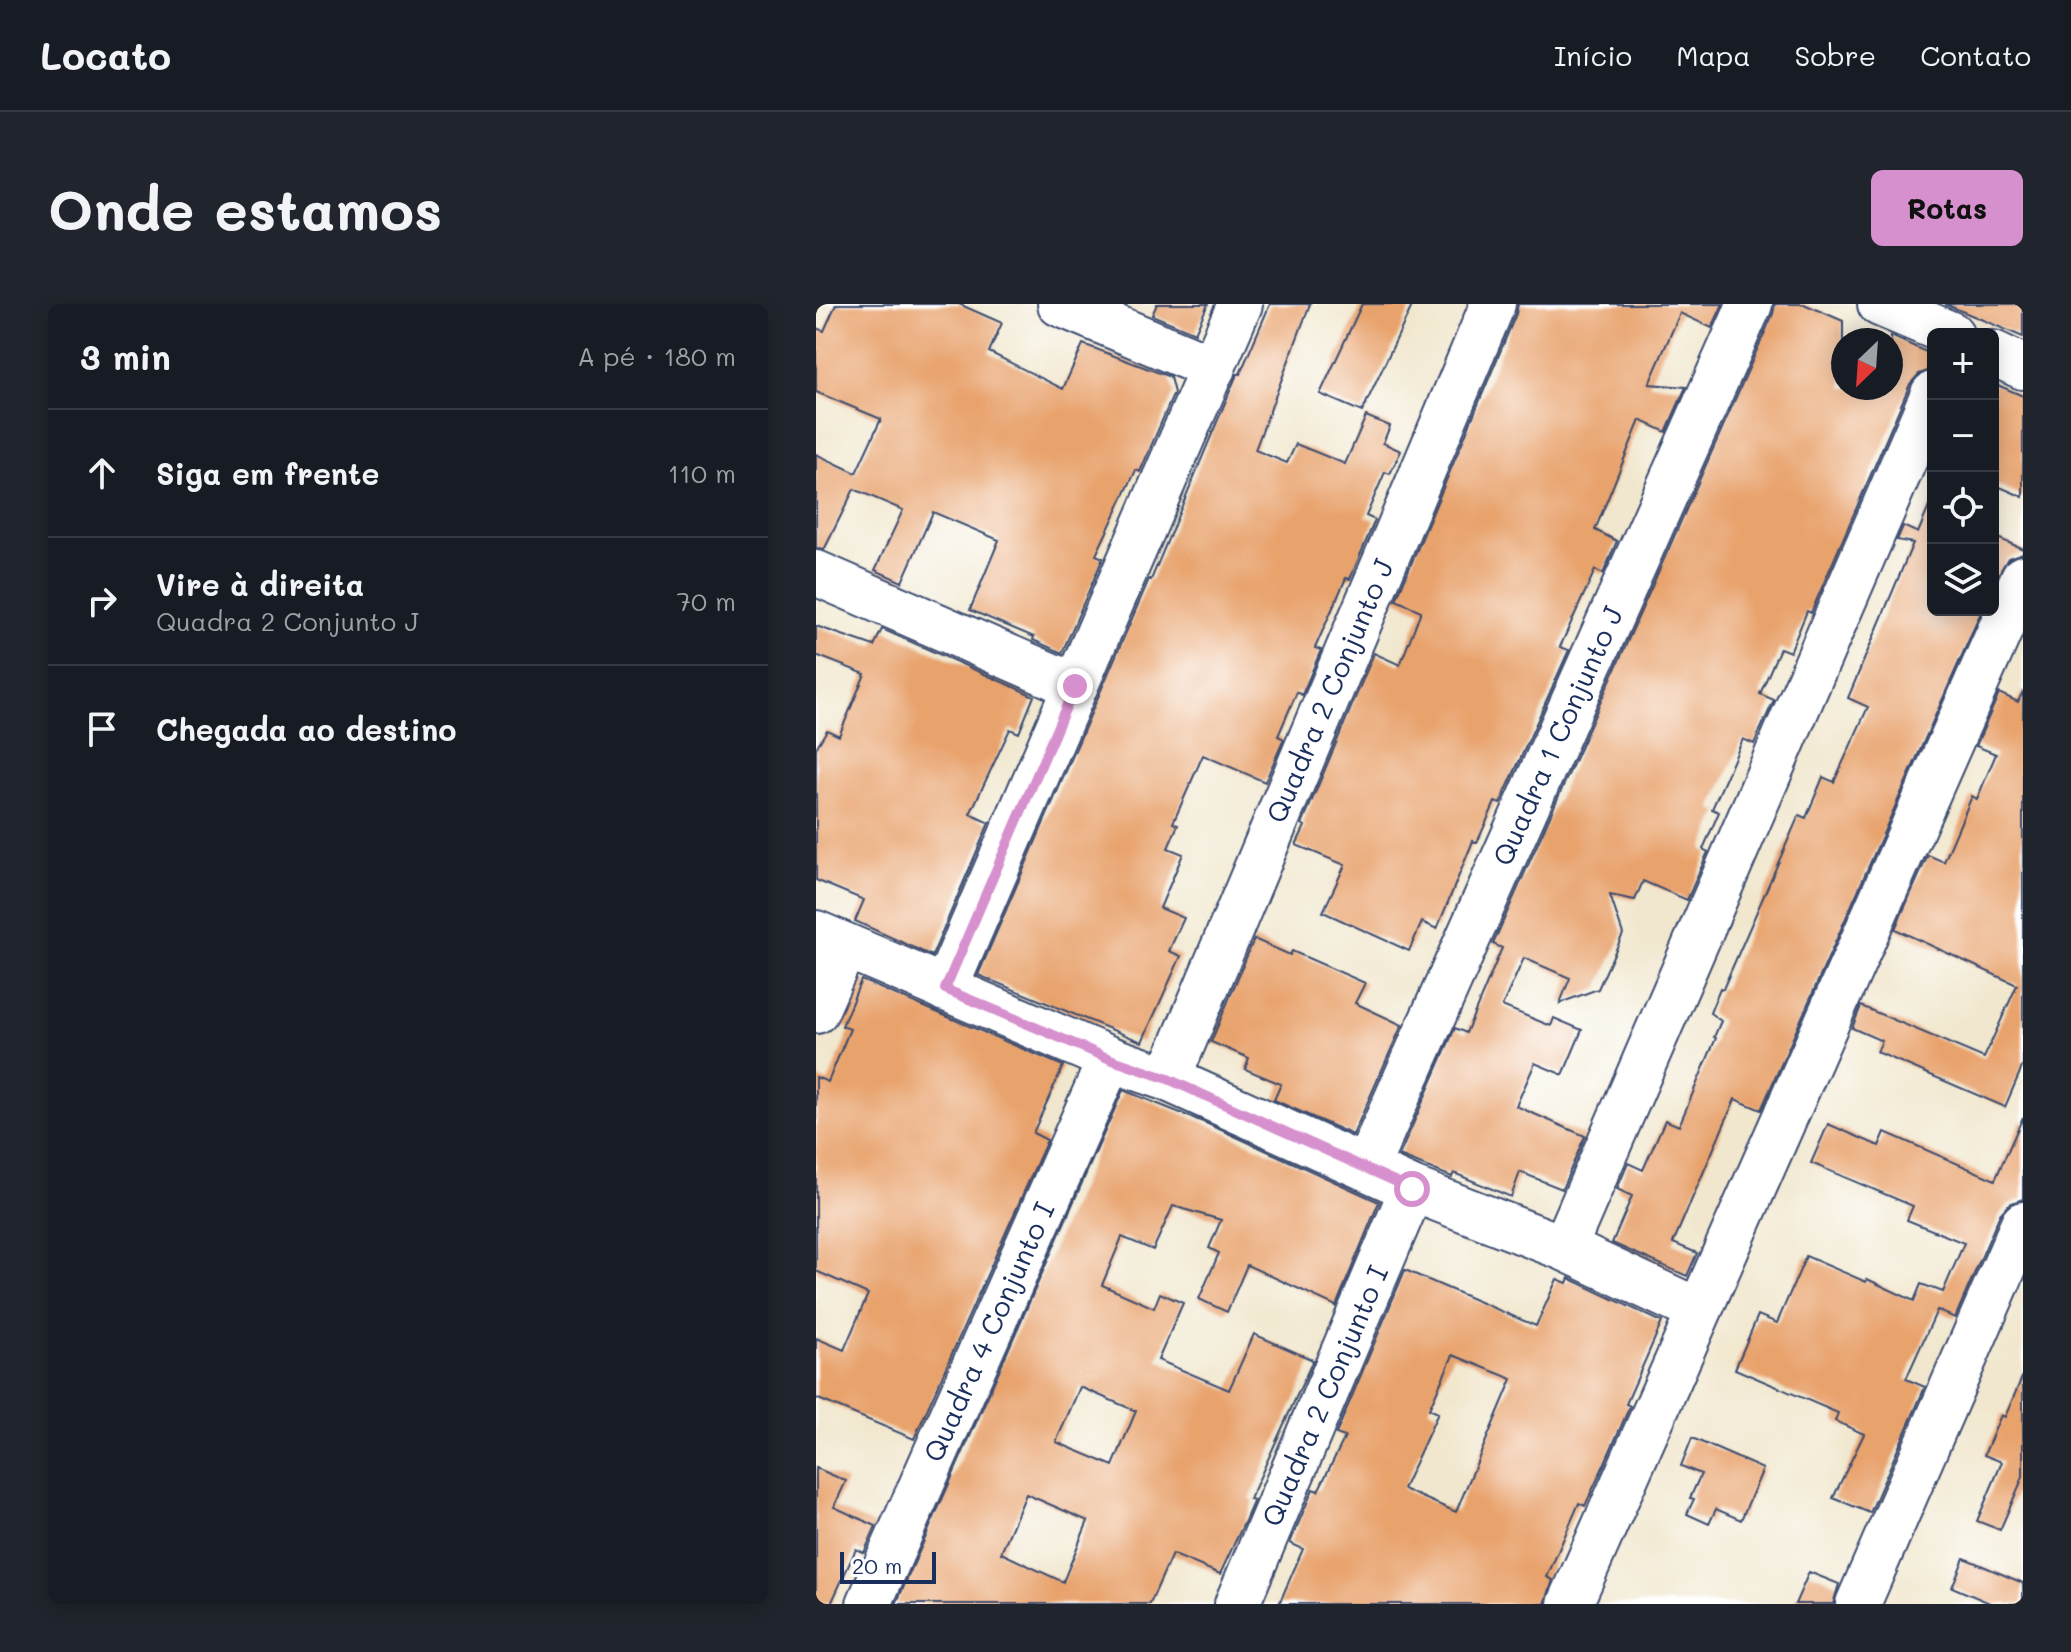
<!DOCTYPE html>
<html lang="pt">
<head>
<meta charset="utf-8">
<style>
	body { margin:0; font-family:Mali,sans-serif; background:#20242c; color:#f1f3f6 }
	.controls { position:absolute; right:24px; top:24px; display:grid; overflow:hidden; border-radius:12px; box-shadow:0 4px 20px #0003 }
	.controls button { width:72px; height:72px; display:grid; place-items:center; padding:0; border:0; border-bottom:2px solid #363941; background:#171b24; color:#f1f3f6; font:40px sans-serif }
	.compass { position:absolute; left:1015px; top:24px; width:72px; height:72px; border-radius:50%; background:#171b24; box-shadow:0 4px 20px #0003; rotate:205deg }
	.scale { position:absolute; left:24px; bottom:20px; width:96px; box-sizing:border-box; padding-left:8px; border:4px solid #1b2f5e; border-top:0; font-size:22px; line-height:28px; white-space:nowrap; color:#1b2f5e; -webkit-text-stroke:6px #fff; paint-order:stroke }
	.stop { position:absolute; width:24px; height:24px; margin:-18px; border:6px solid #d690ce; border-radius:50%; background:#fff }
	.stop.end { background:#d690ce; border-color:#fff; box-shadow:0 2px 8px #0008 }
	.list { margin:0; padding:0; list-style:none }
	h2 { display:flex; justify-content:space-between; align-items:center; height:104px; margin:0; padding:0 32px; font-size:34px }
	h2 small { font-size:26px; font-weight:400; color:#9ea1a6 }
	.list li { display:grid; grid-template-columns:52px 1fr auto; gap:24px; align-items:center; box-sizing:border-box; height:128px; padding:0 32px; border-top:2px solid #363941 }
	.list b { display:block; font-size:30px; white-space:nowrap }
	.list p { margin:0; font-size:26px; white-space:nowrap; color:#9ea1a6 }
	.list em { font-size:26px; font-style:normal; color:#9ea1a6 }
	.icon { flex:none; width:44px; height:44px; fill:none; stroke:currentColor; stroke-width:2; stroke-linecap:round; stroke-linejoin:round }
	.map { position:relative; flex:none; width:1207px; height:1300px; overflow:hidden; border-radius:12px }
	header { display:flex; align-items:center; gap:48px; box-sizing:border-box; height:112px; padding:0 40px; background:#171b24; border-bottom:2px solid #363941 }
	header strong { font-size:38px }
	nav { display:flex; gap:44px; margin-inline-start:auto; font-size:28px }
	.intro { display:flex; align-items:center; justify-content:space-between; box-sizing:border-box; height:192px; padding:0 48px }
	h1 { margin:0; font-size:56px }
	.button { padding:20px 36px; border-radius:12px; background:#d690ce; color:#111; font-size:28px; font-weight:700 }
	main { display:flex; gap:48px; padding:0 48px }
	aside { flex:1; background:#171b24; border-radius:12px; box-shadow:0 4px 20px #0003 }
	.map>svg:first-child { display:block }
	.building { fill:#e8a26c; fill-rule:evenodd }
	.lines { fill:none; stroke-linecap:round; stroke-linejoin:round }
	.minor-casing { stroke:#3b4b6f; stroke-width:48 }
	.minor { stroke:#fff; stroke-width:44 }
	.route { stroke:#d690ce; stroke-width:10 }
	.labels { text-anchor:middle; stroke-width:7; stroke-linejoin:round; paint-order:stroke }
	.street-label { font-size:28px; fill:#1b2f5e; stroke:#fff }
</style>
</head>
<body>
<header>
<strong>Locato</strong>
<nav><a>Início</a><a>Mapa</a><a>Sobre</a><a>Contato</a></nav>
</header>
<div class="intro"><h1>Onde estamos</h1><a class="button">Rotas</a></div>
<main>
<aside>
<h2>3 min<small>A pé · 180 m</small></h2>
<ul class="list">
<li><svg class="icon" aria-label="ahead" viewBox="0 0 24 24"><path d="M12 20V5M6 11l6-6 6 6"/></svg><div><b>Siga em frente</b></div><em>110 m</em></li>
<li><svg class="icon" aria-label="right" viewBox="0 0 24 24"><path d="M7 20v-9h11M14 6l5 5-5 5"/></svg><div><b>Vire à direita</b><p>Quadra 2 Conjunto J</p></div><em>70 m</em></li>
<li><svg class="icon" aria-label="arrive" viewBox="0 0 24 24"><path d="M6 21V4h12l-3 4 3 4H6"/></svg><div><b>Chegada ao destino</b></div></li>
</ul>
</aside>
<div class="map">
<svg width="1207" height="1300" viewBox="0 0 1207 1300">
	<rect width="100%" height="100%" fill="#fff"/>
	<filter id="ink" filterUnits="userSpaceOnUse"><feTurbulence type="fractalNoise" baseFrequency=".0125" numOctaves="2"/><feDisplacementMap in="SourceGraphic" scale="16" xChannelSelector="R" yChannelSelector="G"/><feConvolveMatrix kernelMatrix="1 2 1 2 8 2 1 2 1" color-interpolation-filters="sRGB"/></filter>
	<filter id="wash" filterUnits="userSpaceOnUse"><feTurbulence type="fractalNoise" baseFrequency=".006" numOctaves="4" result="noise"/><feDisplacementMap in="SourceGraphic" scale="32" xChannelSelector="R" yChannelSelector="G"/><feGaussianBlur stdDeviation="1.8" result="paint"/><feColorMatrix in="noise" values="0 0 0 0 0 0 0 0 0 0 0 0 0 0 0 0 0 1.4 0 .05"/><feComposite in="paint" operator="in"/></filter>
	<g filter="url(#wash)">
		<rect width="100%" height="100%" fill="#f1e7ce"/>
		<g id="blocks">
			<!-- building -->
			<path class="building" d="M20 0H143L186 19 173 48 247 85 267 40 354 73 358 89 324 168 320 166 280 251 287 254 246 349 217 336 218 333 154 306 183 236 117 208 86 278 59 266 87 206 38 185 8 246 0 244V150L40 169 65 115 0 88V24L8 27Z
				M341 0H392L379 29 336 11Z
				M454 0H494L439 146 471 159 480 140 529 160 550 112 574 122 567 139 585 147 574 170 569 168 550 212 559 216 534 275 530 274 499 344 505 346 486 391 481 388 462 432 468 435 449 478 387 451 357 519 362 521 352 544 367 550 344 604 368 614 353 647 365 652 326 738 162 671 333 275 335 276 421 70H424Z
				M546 0H597L546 108 504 90Z
				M702 0H907L896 24 864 9 833 80 870 83 850 128 824 116 779 226 801 237 787 270 779 266 744 343 753 346 684 500 679 498 661 539 657 537 621 625 606 618 593 647 507 608 529 561 480 541 489 522 486 520 558 349 584 361 605 307 580 296 700 10Z
				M959 0H988L1027 17V84H1075V32L1117 51V65L1103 70 1094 80 995 309 991 307 974 348 964 344 944 390 958 396 938 440 927 435 896 505 903 508 887 545 892 548 871 596 827 577 819 596 794 591 807 630 782 685 744 699 754 674 708 654 686 702 735 722 738 714 766 726 747 771 719 759 700 802 769 832 746 885 704 868 695 893 638 869 636 873 583 852 639 724 650 729 686 644 677 640 957 10Z
				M1130 0H1207V33L1129 0Z
				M1177 79 1207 92V193L1177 180Z
				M1117 193V306H1166L945 806 919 795 857 939 881 949 871 972 796 939 816 892 801 885 812 859 827 866 849 816 863 822 900 734 898 733 905 717 894 709 904 684 907 685 983 511 990 514 1007 473 1018 478 1052 403 1032 394 1097 239 1081 236 1087 222 1102 229Z
				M1177 232 1207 245V249L1192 254 1177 280Z
				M0 322 58 342 66 325 218 392 203 429 194 425 154 510 173 519 116 652 39 617 48 596 0 576V444L11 426 23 432 49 370 0 351Z
				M1207 387V761L1189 803 1061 748 1066 737 1036 724 1045 702 1168 754 1201 681 1079 625 1112 551 1128 558 1156 492 1161 495 1180 450 1160 442 1183 389 1202 398Z
				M438 635 474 651 476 647 549 679 539 699 586 721 537 831 458 796 465 780 429 765 433 754 395 738Z
				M45 676 247 762 217 829 231 836 98 1135 0 1094V1034L28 1046 52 990 0 967V773L12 778 34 725 26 722Z
				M307 786 392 820 563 898 520 1002 431 961 411 1008 383 995 403 949 393 944 405 916 357 902 337 946 306 933 286 981 338 1004 344 989 367 999 342 1056 413 1086 438 1030 497 1056 434 1195 438 1196 428 1219 404 1270 356 1250 334 1300H80ZM264 1083 320 1107 297 1162 240 1138ZM210 1190 272 1217 247 1278 185 1249Z
				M1207 813V895L1193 900 1184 910 1139 1014 1121 1006 1090 1075 1109 1083 1054 1209 1017 1194 1048 1130 1019 1117 1022 1109 919 1065 942 1011 961 1019 990 952 1050 978 1051 975 1098 997 1105 980 1127 988 1148 939 1091 916 1097 902 995 859 1012 820 1063 842 1069 828 1179 876Z
				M589 966 720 1022 741 975 751 979 753 974 846 1018 810 1100 814 1102 787 1163 769 1202 763 1199 731 1273 737 1276 729 1300H463L487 1245 474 1239 497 1185 502 1187 529 1133 520 1130ZM637 1051 696 1075 640 1208 587 1185 622 1109 613 1105Z
				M1207 1071V1173L1184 1226 1161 1217 1186 1158 1168 1151 1185 1111 1189 1113Z
				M876 1134 947 1165 925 1216 900 1205 893 1220 871 1210 878 1195 874 1194 885 1170 865 1162Z
				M0 1164 30 1177 18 1203 60 1222 48 1249 40 1245 15 1300H0Z
				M1148 1254 1207 1279V1300H1176L1136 1283Z
				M993 1268 1023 1280 1017 1300H979Z"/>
		</g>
	</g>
	<g filter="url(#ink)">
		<use href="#blocks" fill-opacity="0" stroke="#3b4b6f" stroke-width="2"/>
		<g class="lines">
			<!-- minor casing -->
			<g class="minor-casing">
				<path id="minor" d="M244 0 397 64
					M1064 0 1135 30
					M1177 49 1207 63
					M0 269 259 382
					M0 629 294 755 352 775 596 885 748 944 883 1007
					M129 685 424 0
					M0 707 29 642
					M352 775 677 0
					M550 864 934 0
					M748 944 1117 90
					M53 1300 294 755
					M421 1300 596 885
					M754 1300 1207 274
					M1042 1300 1207 920"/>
			</g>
			<!-- minor -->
			<use href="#minor" class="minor"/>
		</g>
	</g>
	<g class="lines" filter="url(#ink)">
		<!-- route -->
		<path class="route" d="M259 382 129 685 294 755 352 775 596 885"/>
	</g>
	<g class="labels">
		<!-- street labels -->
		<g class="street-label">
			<text transform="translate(514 387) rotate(-67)" y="10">Quadra 2 Conjunto J</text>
			<text transform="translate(742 432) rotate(-66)" y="10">Quadra 1 Conjunto J</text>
			<text transform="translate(173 1028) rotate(-66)" y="10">Quadra 4 Conjunto I</text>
			<text transform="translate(509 1092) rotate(-67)" y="10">Quadra 2 Conjunto I</text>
		</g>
	</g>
</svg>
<div class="controls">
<button>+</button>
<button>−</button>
<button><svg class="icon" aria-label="locate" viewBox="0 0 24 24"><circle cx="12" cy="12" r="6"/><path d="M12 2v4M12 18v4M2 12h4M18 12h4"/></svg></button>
<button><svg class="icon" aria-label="layers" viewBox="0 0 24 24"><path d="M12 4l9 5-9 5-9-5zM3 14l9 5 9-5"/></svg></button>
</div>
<svg class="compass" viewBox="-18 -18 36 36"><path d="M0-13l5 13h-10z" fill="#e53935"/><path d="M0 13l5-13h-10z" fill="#9ea1a6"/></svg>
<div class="scale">20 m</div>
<div class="stop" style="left:596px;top:885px"></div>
<div class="stop end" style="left:259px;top:382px"></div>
</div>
</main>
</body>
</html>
